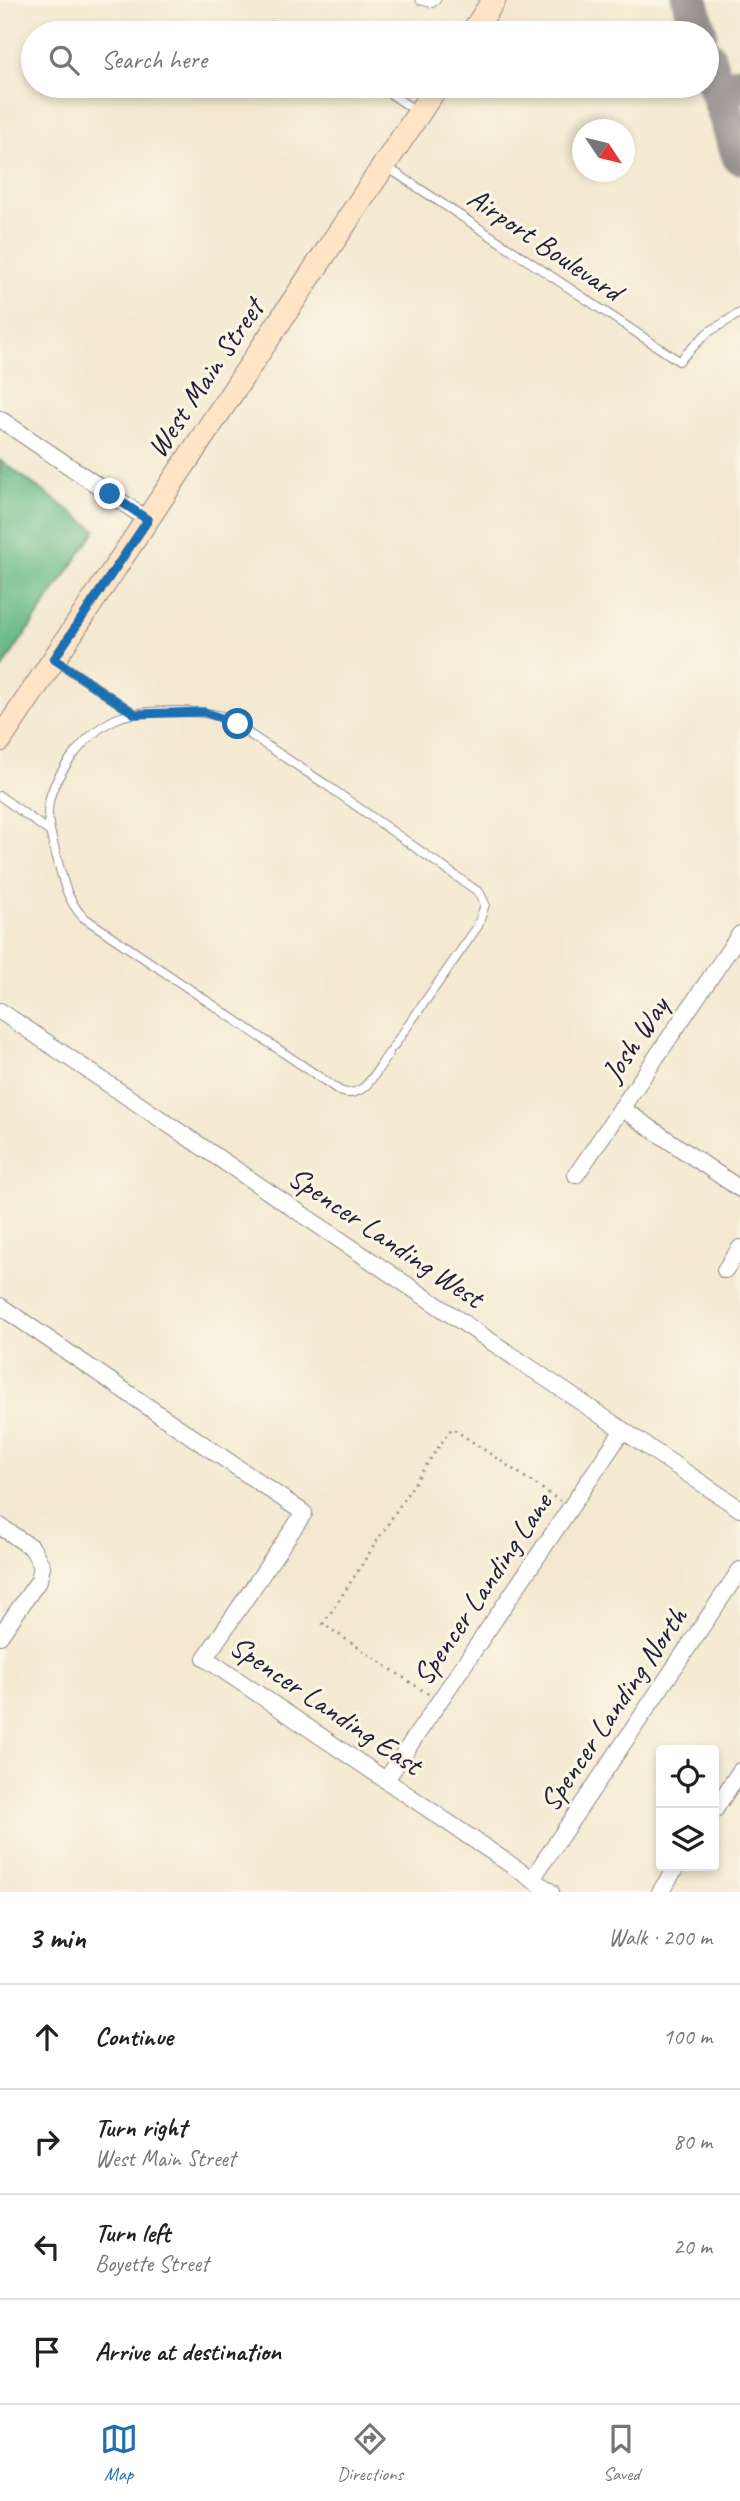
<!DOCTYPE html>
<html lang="en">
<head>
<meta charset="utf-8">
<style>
	body { margin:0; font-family:Caveat,sans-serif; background:#f6f6f6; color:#222 }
	.controls { position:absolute; right:21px; bottom:21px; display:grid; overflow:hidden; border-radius:7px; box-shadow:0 4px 10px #0003 }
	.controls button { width:63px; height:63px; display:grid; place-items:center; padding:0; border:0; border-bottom:2px solid #e0e0e0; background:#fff; color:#222; font:35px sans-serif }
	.compass { position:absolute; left:572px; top:119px; width:63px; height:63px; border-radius:50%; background:#fff; box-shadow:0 4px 10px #0003; rotate:125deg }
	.stop { position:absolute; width:21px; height:21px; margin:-16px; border:5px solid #1f6fb2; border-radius:50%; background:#fff }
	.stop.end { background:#1f6fb2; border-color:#fff; box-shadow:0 2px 7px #0008 }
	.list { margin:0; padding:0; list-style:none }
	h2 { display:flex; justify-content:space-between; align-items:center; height:91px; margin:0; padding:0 28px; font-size:30px }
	h2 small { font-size:23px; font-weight:400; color:#767676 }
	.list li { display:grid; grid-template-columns:46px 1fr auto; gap:21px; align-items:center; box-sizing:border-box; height:105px; padding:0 28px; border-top:2px solid #e0e0e0 }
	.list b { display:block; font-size:26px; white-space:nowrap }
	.list p { margin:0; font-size:23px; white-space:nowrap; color:#767676 }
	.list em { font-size:23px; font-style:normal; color:#767676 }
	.icon { flex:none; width:38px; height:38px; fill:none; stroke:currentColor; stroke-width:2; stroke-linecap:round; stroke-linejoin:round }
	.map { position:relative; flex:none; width:740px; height:1892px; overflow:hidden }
	.search { position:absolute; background:#fff; box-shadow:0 4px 10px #0003; left:21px; right:21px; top:21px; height:77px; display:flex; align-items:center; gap:18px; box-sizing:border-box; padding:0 24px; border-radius:38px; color:#767676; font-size:26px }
	.sheet { height:511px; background:#fff }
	nav { display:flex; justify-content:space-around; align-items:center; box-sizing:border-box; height:98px; border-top:2px solid #e0e0e0; background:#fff; font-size:19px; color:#767676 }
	nav a { display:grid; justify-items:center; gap:4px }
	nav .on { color:#1f6fb2 }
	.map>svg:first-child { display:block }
	.forest { fill:#6cbc86; stroke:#476f60; stroke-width:2 }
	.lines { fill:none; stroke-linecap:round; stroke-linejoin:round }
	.taxiway { stroke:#8b8686; stroke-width:37 }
	.service-casing { stroke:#8b8686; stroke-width:10 }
	.minor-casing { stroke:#8b8686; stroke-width:18 }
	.secondary-casing { stroke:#8b8686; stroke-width:25 }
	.path { stroke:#8b8686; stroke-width:2.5; stroke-dasharray:2 5; stroke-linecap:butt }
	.service { stroke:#fff; stroke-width:8 }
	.minor { stroke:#fff; stroke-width:16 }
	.secondary { stroke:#ffe4c6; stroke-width:23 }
	.route { stroke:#1f6fb2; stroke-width:9 }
	.labels { text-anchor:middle; stroke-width:6; stroke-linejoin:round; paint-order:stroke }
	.street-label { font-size:30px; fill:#22223b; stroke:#fcf5e5 }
</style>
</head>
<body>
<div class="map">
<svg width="740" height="1892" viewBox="0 0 740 1892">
	<rect width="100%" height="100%" fill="#fcf5e5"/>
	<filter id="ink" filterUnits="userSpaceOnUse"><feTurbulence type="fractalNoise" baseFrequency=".0143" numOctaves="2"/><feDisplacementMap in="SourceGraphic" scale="14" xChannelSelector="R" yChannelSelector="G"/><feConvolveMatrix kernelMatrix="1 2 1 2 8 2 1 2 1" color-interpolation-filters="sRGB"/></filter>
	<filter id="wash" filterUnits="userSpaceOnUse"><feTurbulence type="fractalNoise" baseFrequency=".00686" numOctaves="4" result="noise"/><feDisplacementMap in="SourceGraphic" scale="28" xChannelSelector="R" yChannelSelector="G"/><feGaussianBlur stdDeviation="1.57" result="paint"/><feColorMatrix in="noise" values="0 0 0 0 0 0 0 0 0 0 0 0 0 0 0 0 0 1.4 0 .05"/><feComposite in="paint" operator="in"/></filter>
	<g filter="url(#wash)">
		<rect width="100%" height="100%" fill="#f4e9d0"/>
		<!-- forest -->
		<path class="forest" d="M0 460 96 530 0 671Z"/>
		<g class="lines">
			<!-- taxiway -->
			<path class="taxiway" d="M690 0 699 33
				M707 57 718 92 740 84
				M718 92 740 156"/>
		</g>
	</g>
	<g filter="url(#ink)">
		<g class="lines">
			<!-- service casing -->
			<g class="service-casing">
				<path id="service" d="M420 0 432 3 436 0
					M273 26 284 33
					M379 86 416 111
					M387 167 679 361 707 333 740 313
					M57 661 135 714
					M0 796 50 832
					M389 1053C376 1070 365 1101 340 1091L83 917C66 899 62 877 56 854 52 840 48 826 48 811 49 779 86 732 116 719 141 708 195 710 222 716L325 784 480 893 485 904 478 926 393 1047"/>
			</g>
			<!-- minor casing -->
			<g class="minor-casing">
				<path id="minor" d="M0 419 148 520
					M0 1011 740 1509
					M621 1108 740 1189
					M576 1175 740 934
					M725 1270 740 1248
					M0 1306 304 1513 205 1658 551 1892
					M0 1526 32 1548 42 1566 39 1580 0 1636
					M386 1780 623 1430
					M714 1811 740 1771
					M532 1879 740 1570
					M660 1892 677 1866"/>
			</g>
			<!-- secondary casing -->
			<g class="secondary-casing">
				<path id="secondary" d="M472 33 494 0
					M0 740 437 86"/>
			</g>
			<!-- path -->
			<path class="path" d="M428 1694 323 1624C367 1559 407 1491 452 1428L560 1501"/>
			<!-- service -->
			<use href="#service" class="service"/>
			<!-- minor -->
			<use href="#minor" class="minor"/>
			<!-- secondary -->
			<use href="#secondary" class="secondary"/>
		</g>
	</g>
	<g class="lines" filter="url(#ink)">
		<!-- route -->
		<path class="route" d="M110 494 148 520 54 659 135 714 204 712 238 724"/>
	</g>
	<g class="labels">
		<!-- street labels -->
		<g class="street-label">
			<text transform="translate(545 244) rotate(34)" y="10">Airport Boulevard</text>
			<text transform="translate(205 378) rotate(-56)" y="10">West Main Street</text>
			<text transform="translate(635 1039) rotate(-56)" y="10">Josh Way</text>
			<text transform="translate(386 1237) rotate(34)" y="10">Spencer Landing West</text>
			<text transform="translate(482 1589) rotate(-56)" y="10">Spencer Landing Lane</text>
			<text transform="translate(326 1705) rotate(34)" y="10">Spencer Landing East</text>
			<text transform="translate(613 1709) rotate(-56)" y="10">Spencer Landing North</text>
		</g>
	</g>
</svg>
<div class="controls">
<button><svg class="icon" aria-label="locate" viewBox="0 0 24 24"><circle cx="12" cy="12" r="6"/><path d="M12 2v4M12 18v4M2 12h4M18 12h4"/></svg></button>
<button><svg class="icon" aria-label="layers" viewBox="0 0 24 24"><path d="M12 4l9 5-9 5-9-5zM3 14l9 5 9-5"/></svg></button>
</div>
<svg class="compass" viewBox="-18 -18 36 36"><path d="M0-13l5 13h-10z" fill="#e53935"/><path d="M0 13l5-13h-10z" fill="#767676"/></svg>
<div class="stop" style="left:238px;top:724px"></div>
<div class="stop end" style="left:110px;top:494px"></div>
<div class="search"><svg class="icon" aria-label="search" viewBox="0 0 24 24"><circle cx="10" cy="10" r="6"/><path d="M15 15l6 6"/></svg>Search here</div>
</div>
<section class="sheet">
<h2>3 min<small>Walk · 200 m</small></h2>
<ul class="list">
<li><svg class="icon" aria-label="ahead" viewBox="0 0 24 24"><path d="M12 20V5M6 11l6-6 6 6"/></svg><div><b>Continue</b></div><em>100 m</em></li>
<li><svg class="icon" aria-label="right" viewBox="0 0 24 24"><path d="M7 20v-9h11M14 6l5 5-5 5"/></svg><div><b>Turn right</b><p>West Main Street</p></div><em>80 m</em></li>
<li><svg class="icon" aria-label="left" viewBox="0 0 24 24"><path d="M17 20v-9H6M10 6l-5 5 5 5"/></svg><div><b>Turn left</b><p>Boyette Street</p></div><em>20 m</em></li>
<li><svg class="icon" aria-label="arrive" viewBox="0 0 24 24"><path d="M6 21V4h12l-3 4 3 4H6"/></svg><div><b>Arrive at destination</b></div></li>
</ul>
</section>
<nav>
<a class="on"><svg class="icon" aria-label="map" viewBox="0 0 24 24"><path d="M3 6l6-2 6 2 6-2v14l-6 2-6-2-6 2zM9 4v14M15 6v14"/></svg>Map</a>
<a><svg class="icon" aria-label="directions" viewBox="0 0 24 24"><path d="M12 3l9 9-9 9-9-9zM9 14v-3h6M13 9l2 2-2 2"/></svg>Directions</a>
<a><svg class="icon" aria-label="saved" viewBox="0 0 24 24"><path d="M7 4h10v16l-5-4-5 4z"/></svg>Saved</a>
</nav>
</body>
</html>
